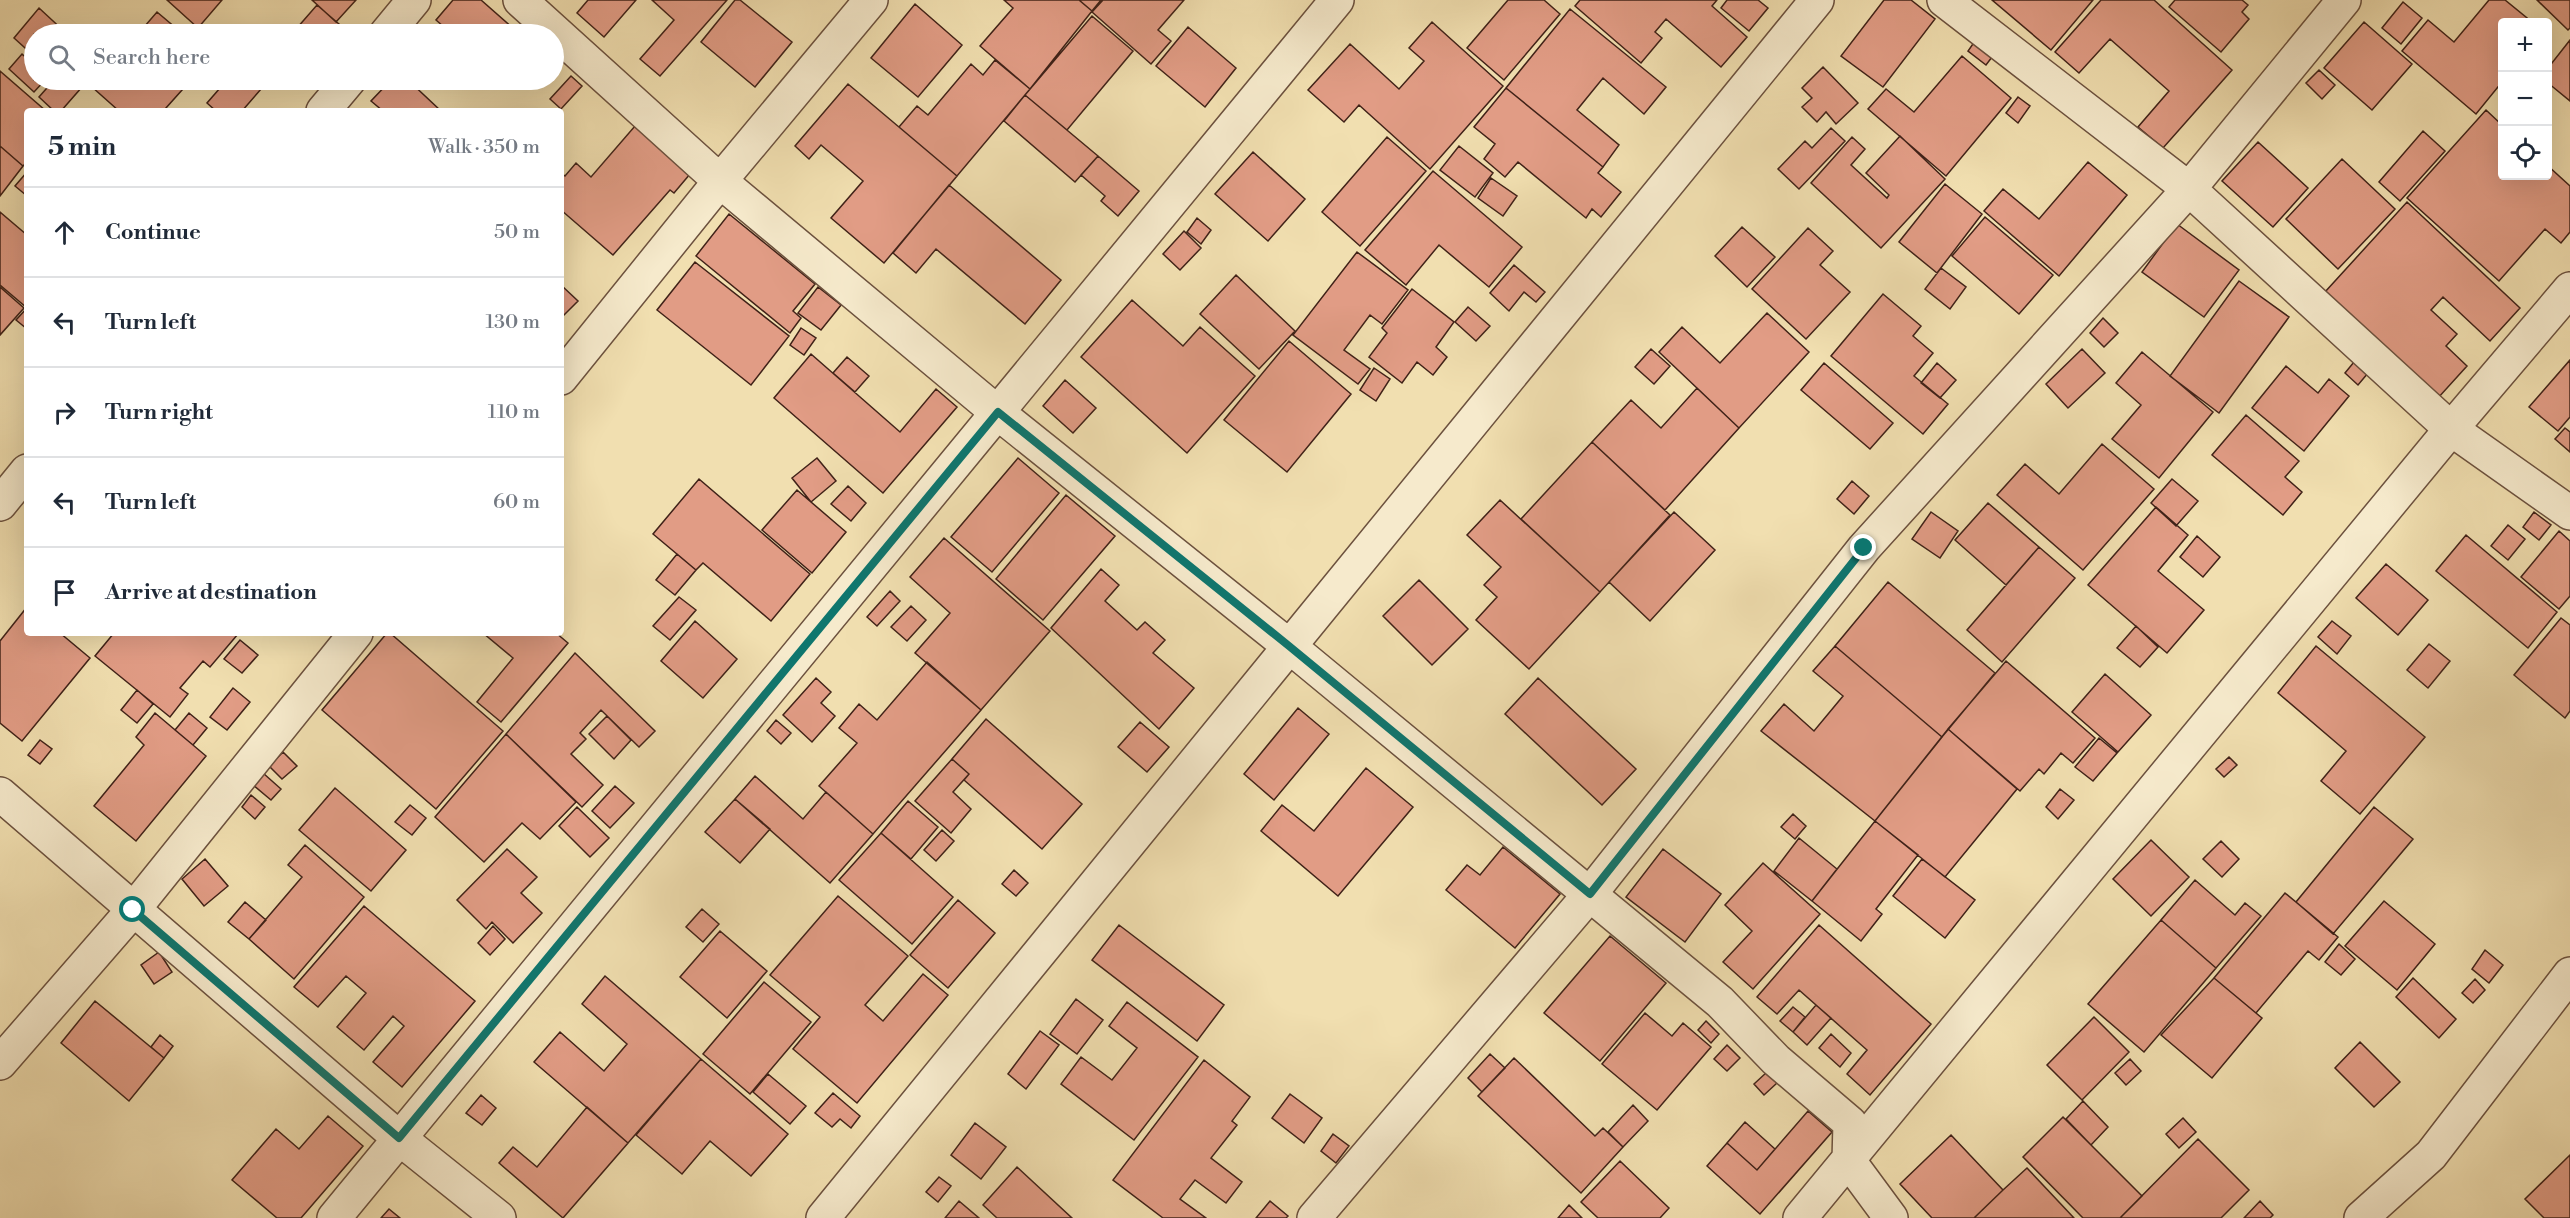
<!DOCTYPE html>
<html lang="en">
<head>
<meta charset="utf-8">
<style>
	body { margin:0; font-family:"Libre Bodoni",serif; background:#f2f2f3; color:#1f2937 }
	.controls { position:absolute; right:18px; top:18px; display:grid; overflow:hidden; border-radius:6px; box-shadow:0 6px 24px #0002 }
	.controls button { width:54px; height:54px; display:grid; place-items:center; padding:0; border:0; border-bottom:2px solid #e0e1e3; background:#fff; color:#1f2937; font:30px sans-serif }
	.stop { position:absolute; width:18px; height:18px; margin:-14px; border:4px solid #0f766e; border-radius:50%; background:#fff }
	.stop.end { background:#0f766e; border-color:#fff; box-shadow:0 2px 6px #0008 }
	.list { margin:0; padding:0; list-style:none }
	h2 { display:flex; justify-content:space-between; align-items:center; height:78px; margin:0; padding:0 24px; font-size:26px }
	h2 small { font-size:20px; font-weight:400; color:#747a83 }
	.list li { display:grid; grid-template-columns:39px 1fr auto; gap:18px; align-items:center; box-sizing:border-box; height:90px; padding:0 24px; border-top:2px solid #e0e1e3 }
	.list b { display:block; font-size:22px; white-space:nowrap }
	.list em { font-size:20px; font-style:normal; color:#747a83 }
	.icon { flex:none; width:33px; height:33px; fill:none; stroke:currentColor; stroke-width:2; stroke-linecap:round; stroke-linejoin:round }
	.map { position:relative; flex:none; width:2570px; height:1218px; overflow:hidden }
	.search { position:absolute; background:#fff; box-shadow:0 6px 24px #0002; left:24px; top:24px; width:540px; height:66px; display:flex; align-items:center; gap:15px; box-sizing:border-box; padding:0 21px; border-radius:33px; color:#747a83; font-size:22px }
	.panel { position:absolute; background:#fff; box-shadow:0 6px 24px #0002; left:24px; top:108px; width:540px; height:528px; border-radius:6px }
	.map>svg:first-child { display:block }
	.building { fill:#e19c85; stroke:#402218; stroke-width:1.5 }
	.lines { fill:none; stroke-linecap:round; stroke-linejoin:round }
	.street-casing { stroke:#6c513e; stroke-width:36 }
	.street { stroke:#f6eacc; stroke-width:33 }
	.route { stroke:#0f766e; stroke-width:8 }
</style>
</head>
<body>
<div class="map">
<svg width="2570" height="1218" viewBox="0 0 2570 1218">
	<rect width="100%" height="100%" fill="#f1dfb0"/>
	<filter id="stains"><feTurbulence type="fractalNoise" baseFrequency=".00333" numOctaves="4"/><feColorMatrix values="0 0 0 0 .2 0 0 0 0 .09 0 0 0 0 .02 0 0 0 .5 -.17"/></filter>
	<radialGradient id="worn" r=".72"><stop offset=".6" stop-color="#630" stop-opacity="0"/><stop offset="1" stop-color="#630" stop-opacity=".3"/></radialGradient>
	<!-- building -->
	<path class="building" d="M167 0H222L198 28Z
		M312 0H356L336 22Z
		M453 0H481L515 30 511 34H452L436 20Z
		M588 0H636L604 37 577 13Z
		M652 0H727L660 76 640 59 674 20Z
		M735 0H740L792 42 755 87 701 42Z
		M1004 0H1079L1092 11 1030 89 980 46 1013 8Z
		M1079 0H1101L1092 11Z
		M1103 0H1184L1158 30 1171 41 1151 64 1092 12Z
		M1508 0H1544L1560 14 1504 80 1467 48Z
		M1580 0H1717L1712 6 1747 37 1721 67 1666 19 1655 32 1662 38 1641 63 1575 6Z
		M1727 0H1758L1768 8 1749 31 1721 8Z
		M1884 0H1911L1935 19 1883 87 1841 56Z
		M1992 0H2093L2051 50Z
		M2101 0H2154L2232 70 2163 148 2138 127 2169 91 2110 39 2079 73 2055 52Z
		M2175 0H2242L2248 5 2242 12 2249 19 2221 52 2169 7Z
		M2489 0H2505L2532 22H2502V82L2476 114 2402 51 2428 20 2454 42Z
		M2537 0H2570V28L2568 30Z
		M2403 2 2422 18 2401 44 2382 28Z
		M915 4 962 45 918 97 871 58Z
		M317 5 346 30 343 34H304L297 28Z
		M39 8 66 33 34 34V56L14 38Z
		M1570 9 1666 87 1644 114 1603 78 1577 110 1619 145 1603 167 1506 88Z
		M157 12 183 34H138Z
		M1092 16 1133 51 1067 130 1025 95Z
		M1432 22 1503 86 1430 169 1359 105 1344 122 1308 90 1350 44 1399 89 1424 61 1409 48Z
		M2364 22 2412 64 2372 110 2324 68Z
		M1188 27 1236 68 1205 107 1156 66Z
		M1977 38 1995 53 1986 65 1968 51Z
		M2570 40V101L2548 83V68Z
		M22 54 34 65V80H45L34 92 9 69Z
		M1962 56 2011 98 1946 176 1868 109 1886 89 1914 112Z
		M995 60 1030 89 957 176 899 127 917 106 928 115 971 64 983 75Z
		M1823 67 1858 103 1836 124 1826 112 1817 122 1802 107 1812 98 1802 88Z
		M2319 70 2335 85 2322 99 2306 83Z
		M0 71 46 111H27V162L23 166 0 146Z
		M571 76 582 86 561 109 550 99Z
		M54 80H74L82 87 61 111H54L39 97Z
		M98 80H191L166 108 170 111H119L92 87Z
		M227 80H251L261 89 242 111H216L207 103Z
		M391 80H408L441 111H383L371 101Z
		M848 84 957 176 884 263 831 218 863 181 821 145 809 159 795 146Z
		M1506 88 1603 167 1598 173 1621 192 1601 217 1592 209 1586 218 1518 162 1505 177 1484 159 1495 144 1474 127Z
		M1025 95 1098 156 1075 182 1004 121Z
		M2018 97 2030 106 2018 123 2006 113Z
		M2486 110 2502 125V176H2548V166L2570 186V232L2561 243 2545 229 2499 281 2407 198Z
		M635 126 690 174 674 193 670 190 613 255 561 210V173L565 176 576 163 591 177Z
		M1831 128 1845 141 1799 189 1778 169 1805 141 1812 148Z
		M2423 131 2445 151 2400 201 2379 182Z
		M1900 136 1945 179 1881 248 1811 183 1852 137 1865 149 1851 165 1887 198 1889 195 1866 173Z
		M1387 137 1426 171 1360 246 1322 212Z
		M2258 142 2308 188 2273 227 2222 181Z
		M0 146 23 166 0 196Z
		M1459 146 1493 173 1475 197 1440 170Z
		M1253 152 1305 199 1268 241 1215 194Z
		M1098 156 1139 191 1118 216 1101 201 1105 196 1081 175Z
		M2342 159 2395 209 2338 269 2286 219Z
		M2088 162 2127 195 2059 276 1984 211 2003 189 2039 219Z
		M1433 171 1522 247 1489 287 1439 245 1406 285 1365 250Z
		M27 172V196L15 186Z
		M1491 178 1517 196 1503 216 1478 198Z
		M1945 184 1982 214 1937 273 1899 242Z
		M949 185 1061 280 1025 324 936 249 916 273 893 253Z
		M2407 202 2520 308 2490 341 2443 297 2431 310 2457 334 2446 346 2467 366 2438 398 2325 292Z
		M0 212 27 235V329L16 320 27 308 0 285Z
		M729 214 815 284 793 311 801 318 790 333 696 256Z
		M1985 217 2053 275 2019 314 1952 256Z
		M1197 218 1211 230 1201 244 1187 232Z
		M2177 224 2239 270 2204 317 2142 272Z
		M1742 227 1775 257 1747 287 1715 256Z
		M1808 228 1833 251 1820 265 1850 292 1806 339 1752 289Z
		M1184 231 1201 248 1180 270 1163 254Z
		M1357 252 1408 290 1382 324 1370 315 1344 350 1370 369 1358 384 1293 335Z
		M695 262 789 336 751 385 657 310Z
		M1514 265 1545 292 1536 302 1524 292 1509 311 1490 293Z
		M1941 268 1966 287 1950 309 1925 289Z
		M1236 275 1295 331 1259 369 1200 314Z
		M2239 281 2289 317 2219 413 2170 376Z
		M561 285 578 301 561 318Z
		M0 287 24 308 0 335Z
		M818 287 841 305 821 330 798 313Z
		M1412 289 1454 322 1436 347 1447 357 1433 375 1417 362 1402 383 1369 357 1387 333 1382 328Z
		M1883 294 1921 326 1913 336 1933 353 1914 376 1948 404 1923 434 1831 356Z
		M1132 300 1183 346 1200 327 1255 376 1187 453 1081 357Z
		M1468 307 1490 326 1476 341 1455 322Z
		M1767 313 1809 352 1739 428 1659 352 1682 327 1720 363Z
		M2103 318 2118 333 2104 347 2090 333Z
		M801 328 816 338 804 355 790 345Z
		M1289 341 1351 394 1287 472 1224 420Z
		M1651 349 1670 366 1654 384 1635 367Z
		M2082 349 2105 373 2068 408 2046 384Z
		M2142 352 2213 412 2159 478 2112 439 2141 405 2116 383Z
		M811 354 900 432 936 389 957 407 883 493 774 398Z
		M847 357 869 376 855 392 833 373Z
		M2570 360V417L2558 431 2529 407Z
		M2354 362 2368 373 2358 385 2345 373Z
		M1824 363 1893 423 1870 449 1801 390Z
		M1937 363 1956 380 1940 398 1921 383Z
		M2286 366 2318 393 2329 379 2349 396 2304 451 2252 408Z
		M1374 368 1390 379 1376 401 1360 390Z
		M1065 380 1096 408 1073 433 1043 406Z
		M1697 388 1739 428 1665 510 1592 442 1631 400 1661 428Z
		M2246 415 2299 461 2285 477 2302 492 2283 515 2212 455Z
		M2565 428 2570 432V452L2555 439Z
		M1592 442 1670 515 1600 592 1521 519Z
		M2102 444 2154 489 2083 570 1997 495 2025 464 2059 494Z
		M817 458 836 481 811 502 792 478Z
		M1018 458 1059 493 992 572 951 537Z
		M699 479 810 574 771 621 703 563 696 570 653 534Z
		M2172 479 2198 501 2176 526 2151 503Z
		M1852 481 1869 496 1854 514 1837 499Z
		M848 486 866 503 851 521 831 504Z
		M797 490 846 532 812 573 762 530Z
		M1066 495 1115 536 1043 620 996 579Z
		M1500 500 1600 592 1529 669 1476 620 1497 597 1484 585 1501 567 1467 535Z
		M1988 503 2039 547 2006 585 1955 540Z
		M2156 507 2188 535 2158 571 2204 610 2167 653 2088 585Z
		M1674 512 1715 550 1650 621 1609 582Z
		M1931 512 1958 531 1940 558 1912 539Z
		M2534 512 2551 525 2539 540 2523 527Z
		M2508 525 2525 539 2508 560 2491 546Z
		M2559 531 2570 541V596L2559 609 2521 577Z
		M2466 535 2557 612 2528 648 2436 571Z
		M2197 536 2220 557 2203 577 2180 557Z
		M944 538 1050 631 981 710 915 653 950 613 910 577Z
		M2039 547 2075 578 2002 662 1967 630Z
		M677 554 696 570 675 595 656 580Z
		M2386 564 2428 600 2398 635 2356 598Z
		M1101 569 1119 585 1105 601 1137 630 1145 622 1165 640 1153 653 1194 688 1159 729 1051 628Z
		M1419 580 1468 629 1432 665 1383 616Z
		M1888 582 1995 673 1942 737 1835 646Z
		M890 591 900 601 877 626 867 617Z
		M679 597 696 610 670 640 653 626Z
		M911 606 926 620 907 641 891 627Z
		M27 607V633H60L90 658 22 741 0 723V641Z
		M2561 618 2570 625V711L2565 718 2514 675Z
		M695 621 737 659 703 698 661 661Z
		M2332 621 2351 636 2337 654 2318 637Z
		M2136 626 2158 647 2140 667 2117 648Z
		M114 633H237L238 634 210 667 203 661 180 688 188 694 170 717 95 656Z
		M387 633H390L503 731 436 809 322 710Z
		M483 633H556L568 643 501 722 477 702 513 658Z
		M240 640 258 655 242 673 224 659Z
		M2429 644 2450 661 2428 688 2407 670Z
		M1835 646 1942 737 1875 821 1761 731 1784 704 1814 731 1843 696 1813 671Z
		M2316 646 2425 737 2360 814 2321 781 2346 751 2278 693Z
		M575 653 655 731 639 747 601 710 580 733 586 739 571 754 603 785 582 807 506 734Z
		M2006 661 2095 738 2073 763 2061 753 2044 774 2039 769 2020 791 1948 729Z
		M927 662 981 710 873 834 819 786 857 743 839 728 859 704 877 720Z
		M2105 674 2151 715 2118 752 2072 712Z
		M816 678 831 692 821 703 835 716 812 742 783 715Z
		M1538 678 1636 769 1602 805 1505 714Z
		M233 688 250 702 227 730 210 717Z
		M137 690 153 704 137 723 121 710Z
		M1298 708 1329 734 1274 800 1244 774Z
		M155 713 206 756 136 841 94 806 144 745 136 737Z
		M189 713 207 728 193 745 175 730Z
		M607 716 631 740 614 759 589 734Z
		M986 719 1082 804 1042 849 964 780 969 774 952 759Z
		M776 720 791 733 781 744 767 731Z
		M1140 722 1169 747 1147 772 1118 747Z
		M1948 729 2017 789 1945 877 1875 821Z
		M506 734 576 802 540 839 522 823 484 862 435 817Z
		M2099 738 2117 753 2093 781 2075 767Z
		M40 740 52 749 40 764 28 755Z
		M283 752 297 766 282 779 269 766Z
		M2229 757 2237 765 2224 777 2216 769Z
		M952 759 969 774 953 792 971 809 951 833 915 801Z
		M1366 768 1413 807 1338 896 1261 831 1282 805 1314 831Z
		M263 773 281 789 271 800 253 785Z
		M755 776 803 819 826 792 873 834 830 883 735 799Z
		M615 786 634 803 610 828 592 811Z
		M335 788 406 850 371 891 299 830Z
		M2060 789 2074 800 2058 819 2046 807Z
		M251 795 265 807 255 819 242 807Z
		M735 799 770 829 740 863 705 832Z
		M908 801 938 827 911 859 881 833Z
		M410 805 426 818 412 835 395 822Z
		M577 807 609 838 590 857 559 826Z
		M2374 807 2413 839 2333 934 2296 902Z
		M1793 814 1806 826 1795 839 1781 827Z
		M1875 821 1918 855 1876 909 1882 914 1861 941 1812 901Z
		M942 830 954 841 936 861 924 850Z
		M881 833 953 897 912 944 839 880Z
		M1799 838 1837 869 1812 901 1774 871Z
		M2151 840 2189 877 2151 916 2113 879Z
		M2221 841 2239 859 2222 877 2203 859Z
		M305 845 364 897 294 979 249 939 302 877 288 865Z
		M1503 847 1560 894 1515 948 1446 890 1467 865 1480 875Z
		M507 849 537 877 521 893 542 913 513 943 492 922 486 929 457 900Z
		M1663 849 1721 894 1685 942 1626 897Z
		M205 859 228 886 204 906 182 879Z
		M1922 859 1975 900 1945 938 1893 896Z
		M1763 863 1820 914 1753 989 1723 962 1752 931 1725 905Z
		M1014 870 1028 883 1016 896 1002 884Z
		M2195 880 2235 915 2245 903 2261 916 2216 968 2161 920Z
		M2285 893 2338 937 2319 960 2308 951 2256 1013 2214 978Z
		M838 896 908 956 865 1005 883 1021 923 974 948 995 857 1103 793 1049 820 1017 770 975Z
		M958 900 995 933 948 988 910 955Z
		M2384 901 2435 944 2397 990 2345 946Z
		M245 902 266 920 249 939 228 922Z
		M364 906 475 1001 402 1087 373 1062 404 1026 393 1016 364 1050 337 1027 366 993 346 976 318 1007 294 987Z
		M702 909 719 924 703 942 686 927Z
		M2161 920 2216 968 2144 1052 2088 1004Z
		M1119 925 1224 1005 1197 1041 1092 960Z
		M1819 925 1931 1024 1870 1095 1847 1074 1867 1050 1799 990 1777 1014 1757 997Z
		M493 926 505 939 490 955 478 943Z
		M720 931 767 971 727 1018 680 977Z
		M1610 936 1666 983 1600 1061 1544 1013Z
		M2339 944 2355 959 2341 975 2325 962Z
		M2485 950 2503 965 2489 983 2472 969Z
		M159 952 172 972 154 984 141 965Z
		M605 976 701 1059 628 1143 534 1062 560 1032 604 1071 627 1044 582 1004Z
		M2214 978 2262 1018 2212 1078 2161 1035Z
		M2413 978 2456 1019 2439 1038 2396 997Z
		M2475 979 2485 990 2473 1003 2462 993Z
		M764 982 811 1022 750 1094 703 1054Z
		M1076 999 1103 1020 1077 1054 1050 1034Z
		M95 1001 164 1058 129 1101 61 1043Z
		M1127 1002 1198 1057 1134 1140 1061 1084 1081 1057 1112 1080 1137 1048 1109 1026Z
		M1816 1005 1831 1018 1807 1045 1793 1032Z
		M1793 1007 1805 1017 1793 1032 1780 1021Z
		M1645 1013 1672 1036 1683 1023 1711 1047 1657 1110 1602 1064Z
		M2094 1017 2129 1052 2082 1100 2047 1065Z
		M1706 1021 1719 1034 1711 1043 1698 1030Z
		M1040 1031 1059 1045 1026 1089 1008 1074Z
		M1831 1034 1851 1053 1840 1067 1819 1048Z
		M160 1035 173 1046 164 1058 151 1047Z
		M2360 1042 2400 1082 2374 1107 2335 1068Z
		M1727 1045 1740 1058 1727 1071 1714 1059Z
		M1490 1054 1505 1068 1482 1092 1468 1078Z
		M1514 1058 1595 1136 1603 1128 1623 1147 1581 1193 1478 1096Z
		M701 1059 788 1134 751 1176 710 1141 682 1174 636 1135Z
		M2130 1059 2141 1071 2126 1085 2115 1073Z
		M1204 1060 1250 1097 1232 1121 1237 1125 1211 1158 1242 1182 1226 1203 1195 1180 1180 1199 1206 1218H1163L1113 1180Z
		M1767 1072 1777 1083 1764 1095 1754 1084Z
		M768 1074 806 1106 790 1124 753 1092Z
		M833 1093 860 1116 851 1128 840 1119 832 1127 815 1113Z
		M1290 1094 1322 1118 1304 1143 1272 1118Z
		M481 1095 496 1108 482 1125 466 1113Z
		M2083 1101 2108 1127 2091 1145 2066 1119Z
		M1633 1105 1648 1121 1623 1147 1608 1132Z
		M587 1107 628 1143 563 1218 499 1163 513 1147 537 1167Z
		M1808 1111 1832 1132 1760 1214 1707 1166 1727 1143 1757 1170Z
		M328 1116 363 1146 301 1218H277L232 1180 276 1129 299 1149Z
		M2063 1117 2142 1196 2120 1218H2083L2023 1157Z
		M2183 1118 2196 1132 2179 1148 2166 1134Z
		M1745 1122 1775 1149 1757 1170 1727 1143Z
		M975 1123 1006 1147 981 1179 951 1155Z
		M1333 1134 1349 1146 1336 1163 1321 1151Z
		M1951 1135 2003 1190 1974 1218H1932L1900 1184Z
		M2198 1139 2249 1190 2221 1218H2120Z
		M2570 1155V1218H2544L2525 1199Z
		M1620 1161 1669 1208 1660 1218H1598L1581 1202Z
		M1017 1167 1072 1218H997L983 1205Z
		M2027 1168 2074 1218H1974L2003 1190Z
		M939 1177 951 1186 938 1202 926 1192Z
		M959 1201 979 1218H945Z
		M1270 1201 1288 1216 1286 1218H1256Z
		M2260 1201 2273 1215 2270 1218H2244Z
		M1569 1205 1582 1218H1558Z
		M389 1209 400 1218H381Z"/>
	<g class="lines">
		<!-- street casing -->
		<g class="street-casing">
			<path id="street" d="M520 0 720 181 998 413 1289 646 1720 1002 1776 1060 1850 1123 1849 1161 1891 1218
				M1944 0 2189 189 2451 429 2570 513
				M386 34 414 0
				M323 111 349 80
				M561 378 720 181 871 0
				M0 504 27 471
				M0 794 399 1138 499 1218
				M0 1063 133 910 356 633
				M334 1218 1337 0
				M823 1218 1817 0
				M1314 1218 1590 894 1864 548 2189 189 2344 0
				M1800 1218 2451 429 2570 289
				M2361 1218 2431 1155 2570 974"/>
		</g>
		<!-- street -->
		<use href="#street" class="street"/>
	</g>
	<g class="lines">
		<!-- route -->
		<path class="route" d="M133 910 399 1138 998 412 1289 646 1590 894 1864 548"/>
	</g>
	<rect width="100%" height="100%" filter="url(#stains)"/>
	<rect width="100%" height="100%" fill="url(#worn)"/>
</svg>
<div class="controls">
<button>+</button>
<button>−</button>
<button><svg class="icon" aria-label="locate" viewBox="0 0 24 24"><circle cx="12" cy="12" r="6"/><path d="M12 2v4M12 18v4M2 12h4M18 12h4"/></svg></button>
</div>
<div class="stop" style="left:133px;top:910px"></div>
<div class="stop end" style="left:1864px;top:548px"></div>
<div class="search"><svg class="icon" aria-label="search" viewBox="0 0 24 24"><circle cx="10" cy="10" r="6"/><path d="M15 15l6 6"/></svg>Search here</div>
<section class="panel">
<h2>5 min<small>Walk · 350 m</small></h2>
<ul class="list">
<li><svg class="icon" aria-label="ahead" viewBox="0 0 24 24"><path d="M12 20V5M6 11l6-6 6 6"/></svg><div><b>Continue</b></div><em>50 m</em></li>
<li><svg class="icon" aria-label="left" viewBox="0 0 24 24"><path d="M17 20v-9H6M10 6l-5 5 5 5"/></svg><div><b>Turn left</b></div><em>130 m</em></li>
<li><svg class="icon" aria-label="right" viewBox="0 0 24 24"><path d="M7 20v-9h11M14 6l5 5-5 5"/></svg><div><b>Turn right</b></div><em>110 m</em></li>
<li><svg class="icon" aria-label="left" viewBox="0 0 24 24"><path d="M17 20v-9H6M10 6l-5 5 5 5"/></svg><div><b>Turn left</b></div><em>60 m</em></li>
<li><svg class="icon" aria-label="arrive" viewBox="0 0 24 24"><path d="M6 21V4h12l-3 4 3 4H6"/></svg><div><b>Arrive at destination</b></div></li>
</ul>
</section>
</div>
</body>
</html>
